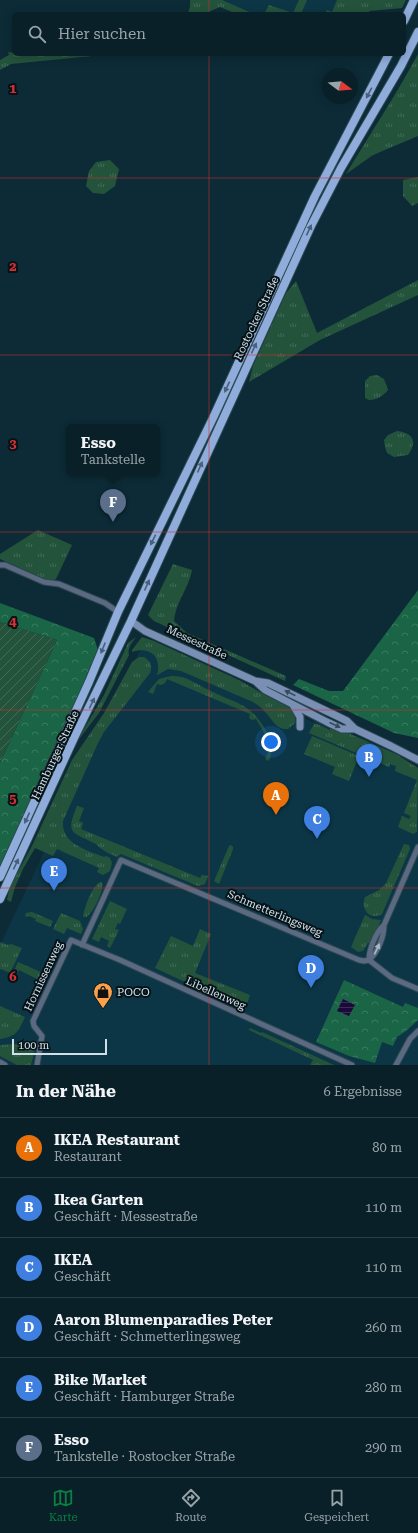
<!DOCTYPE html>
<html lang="de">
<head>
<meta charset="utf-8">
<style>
	body { margin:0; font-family:"Roboto Serif",serif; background:#122831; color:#f1f3f6 }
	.compass { position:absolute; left:322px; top:68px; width:36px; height:36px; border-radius:50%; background:#092029; box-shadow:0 2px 10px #0003; rotate:106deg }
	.scale { position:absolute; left:12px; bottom:10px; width:95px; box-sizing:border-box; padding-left:4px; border:2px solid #cfe0e8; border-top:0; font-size:11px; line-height:14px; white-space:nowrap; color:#cfe0e8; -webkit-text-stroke:3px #061217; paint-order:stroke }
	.you { position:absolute; left:271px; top:742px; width:14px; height:14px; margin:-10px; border:3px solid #fff; border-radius:50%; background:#1a73e8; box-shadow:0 0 0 6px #1a73e833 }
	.badge { display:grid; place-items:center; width:26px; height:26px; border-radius:50%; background:#0b8043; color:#fff; font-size:13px; font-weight:700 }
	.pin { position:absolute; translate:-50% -33px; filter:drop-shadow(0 1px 2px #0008) }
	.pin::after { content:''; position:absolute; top:21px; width:14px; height:12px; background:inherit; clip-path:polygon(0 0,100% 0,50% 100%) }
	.popup { position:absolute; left:66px; top:424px; width:94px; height:52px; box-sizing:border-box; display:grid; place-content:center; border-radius:6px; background:#092029; filter:drop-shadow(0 1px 3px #0005); font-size:13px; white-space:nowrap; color:#99a3a8 }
	.popup b { font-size:15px; color:#f1f3f6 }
	.popup::after { content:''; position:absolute; left:50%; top:100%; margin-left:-8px; border:8px solid transparent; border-top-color:#092029 }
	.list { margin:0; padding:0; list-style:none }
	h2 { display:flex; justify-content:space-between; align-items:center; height:52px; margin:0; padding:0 16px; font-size:17px }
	h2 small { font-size:13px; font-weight:400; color:#99a3a8 }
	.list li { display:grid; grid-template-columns:26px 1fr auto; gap:12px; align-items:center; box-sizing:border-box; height:60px; padding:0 16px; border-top:1px solid #293e46 }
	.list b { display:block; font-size:15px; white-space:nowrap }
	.list p { margin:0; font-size:13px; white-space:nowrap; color:#99a3a8 }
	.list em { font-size:13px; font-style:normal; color:#99a3a8 }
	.icon { flex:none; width:22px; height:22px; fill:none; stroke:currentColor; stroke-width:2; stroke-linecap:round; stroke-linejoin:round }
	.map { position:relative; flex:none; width:418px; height:1065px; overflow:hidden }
	.search { position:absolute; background:#092029; box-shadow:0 2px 10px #0003; left:12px; right:12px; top:12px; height:44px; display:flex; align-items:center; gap:10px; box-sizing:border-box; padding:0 14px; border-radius:6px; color:#99a3a8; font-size:15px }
	.sheet { height:412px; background:#092029 }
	nav { display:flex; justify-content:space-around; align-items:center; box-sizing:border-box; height:56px; border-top:1px solid #293e46; background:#092029; font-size:11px; color:#99a3a8 }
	nav a { display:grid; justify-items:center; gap:2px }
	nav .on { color:#0b8043 }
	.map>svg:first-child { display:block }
	.built { fill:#0c3646 }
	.grass { fill:url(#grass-tufts) }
	.forest { fill:url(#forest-crowns) }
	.garden { fill:url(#garden-furrows) }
	.water { fill:url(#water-rules) }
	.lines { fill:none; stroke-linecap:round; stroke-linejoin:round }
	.minor-casing { stroke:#2b4853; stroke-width:7 }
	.secondary-casing { stroke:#2b4853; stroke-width:9 }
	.primary-casing { stroke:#2b4853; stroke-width:10 }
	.minor { stroke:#5c6a81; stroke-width:5 }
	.secondary { stroke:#798fb3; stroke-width:7 }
	.primary { stroke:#8facdb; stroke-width:8 }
	.oneway { fill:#4a5f79 }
	.oneway2 { fill:#3a4a5d }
	.oneway3 { fill:#a7b7c4 }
	.grid { fill:none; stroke:#d63132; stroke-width:1; stroke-opacity:0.55 }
	.labels { text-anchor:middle; stroke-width:4; stroke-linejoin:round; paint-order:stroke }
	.street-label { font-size:11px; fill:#cfe0e8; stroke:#061217 }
	.poi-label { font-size:11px; fill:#cfe0e8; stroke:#061217; text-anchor:start }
	.grid-label { font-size:13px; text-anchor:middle; font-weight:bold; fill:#d63132; stroke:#061217; stroke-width:4; stroke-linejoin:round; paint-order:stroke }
</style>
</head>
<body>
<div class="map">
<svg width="418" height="1065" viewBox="0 0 418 1065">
	<defs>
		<pattern id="grass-tufts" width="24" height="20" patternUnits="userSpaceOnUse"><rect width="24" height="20" fill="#24533c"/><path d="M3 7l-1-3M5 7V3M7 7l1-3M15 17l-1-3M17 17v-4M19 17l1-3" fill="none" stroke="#436b58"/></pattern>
		<pattern id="forest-crowns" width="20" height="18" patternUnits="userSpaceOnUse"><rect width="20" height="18" fill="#1a6545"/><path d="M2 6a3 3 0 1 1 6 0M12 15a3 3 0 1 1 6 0" fill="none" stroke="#3a7b60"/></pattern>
		<pattern id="garden-furrows" width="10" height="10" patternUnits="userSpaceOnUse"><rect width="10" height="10" fill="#24533c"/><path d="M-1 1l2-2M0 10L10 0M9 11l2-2" fill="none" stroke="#436b58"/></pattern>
		<pattern id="water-rules" width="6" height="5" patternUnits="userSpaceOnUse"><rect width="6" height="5" fill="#1b093b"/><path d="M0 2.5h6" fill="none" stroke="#3b2d57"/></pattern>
	</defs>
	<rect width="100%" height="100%" fill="#0c2b37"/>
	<!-- built -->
	<path class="built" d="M203 0H406L402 8 369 11 370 14H237Z
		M145 640 255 690 285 705 295 713 312 722 315 721 329 727 330 725 382 747 396 754 418 768V1065H0V945Z"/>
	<!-- grass -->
	<path class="grass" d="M190 0H222L254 14H237L220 7 204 14H188L190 6Z
		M299 0H307L301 14H264L269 5 293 13Z
		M337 0H406L402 8 369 11 370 14H325L327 10 332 12Z
		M8 52 14 53V54H112L11 64 0 70V60L9 55Z
		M418 54V136L373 155 346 174C370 134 396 95 418 54Z
		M110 160 119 169 115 186 104 194 93 193 86 186 89 171 96 162Z
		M418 177V203L412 206 403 196V180Z
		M418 280V295L320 340 249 382 253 366 286 293 296 281 317 333Z
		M377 375 384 379 388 390C383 396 377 400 369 400L365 398V381L370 376Z
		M397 431C413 433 418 441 408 455L394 457 387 453 385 447 384 440 388 435Z
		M38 530 72 545 56 579 53 581 45 579 0 559V554Z
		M173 564 192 570C189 588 175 603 174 621L187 633 286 676 285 681 154 621 148 615Z
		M136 637C132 643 127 648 129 655L99 713 76 743 104 695 128 643Z
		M142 637 154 641 239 680 265 695 292 709 295 713V723L288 729C276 730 273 720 266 713 262 708 258 705 253 702L181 671 168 669 157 675C162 657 150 646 132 652V650Z
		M139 657H144C150 661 153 665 150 673L104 732 98 743 63 821C61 844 87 850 104 857L106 856 110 858 112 863 110 871 103 875 97 872 99 868 57 849 53 856 35 848 23 869 15 887 11 902 7 900 10 886 32 846 72 760 104 713 132 662Z
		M171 676C187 675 197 685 211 691 236 704 249 702 265 729 272 741 274 748 269 761L265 759 269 750 266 749 265 743 269 741 256 719 252 720 249 718 250 714 167 679 165 683 161 685 157 684 153 694 148 692 159 679Z
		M314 724H317L330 730 332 726 396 754 418 768 417 832 413 834 398 827 402 816 409 819 411 816 404 813 417 780 395 771 396 766 390 764 389 767 309 733Z
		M312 736 359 756 349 781 332 774 335 767 304 754Z
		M77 806 84 808 79 821 83 823 81 829 200 878 202 875 208 876 205 884 198 886 121 854 117 857C113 855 107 853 103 850 100 848 98 846 96 844 72 832 65 835 77 806Z
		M404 844 409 845 410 849 382 914C370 921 360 909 365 897L379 890 386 883Z
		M231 845 233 847V849L219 884 214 881 229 846Z
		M100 882H102C105 889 93 914 86 917H83C85 906 91 888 100 882Z
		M110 901 127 909 120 924 118 923 115 929 119 930 110 948 107 946 109 941 101 937 99 942 92 939Z
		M32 912 53 921 50 927 35 921 36 919 29 916 28 917 25 916 26 913Z
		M61 913 80 921 83 929 81 934 67 928 64 934 53 929Z
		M365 915 372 919 381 920 371 943H368L363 951 358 952 351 947Z
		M200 929 211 934 195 973 250 995 245 1010 155 968 171 936 193 946Z
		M0 942 8 945 11 944 22 948 10 973 1 969 0 970Z
		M18 962 45 974 30 1007 27 1006 39 980 19 970 16 976 12 975Z
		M0 1006 25 1017C18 1032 17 1036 0 1039Z
		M250 1028 261 1033 262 1032 334 1065H310L313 1060 249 1030Z
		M31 1043 36 1045 31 1065H17L0 1056V1045Z"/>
	<!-- forest -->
	<path class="forest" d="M418 590V738L394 733 293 685 299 679 329 691H343Z
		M0 603 94 638 98 650 85 681 0 867V763L57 640 0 622Z
		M344 980 403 1007 405 1003 418 1008V1020L406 1031 397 1037 393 1046 382 1042 375 1063 349 1056 316 1042Z"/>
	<!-- garden -->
	<path class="garden" d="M0 622 57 640 0 763Z"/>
	<!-- water -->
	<path class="water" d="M343 999 355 1005 349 1016 337 1011Z"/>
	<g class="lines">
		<!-- minor casing -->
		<g class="minor-casing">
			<path id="minor" d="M0 565H5L44 582 59 584 105 603 118 612
				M384 925C376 932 369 949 369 960 378 952 384 937 384 925L418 847
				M82 945 121 860 359 960 364 961 369 960 392 978 418 989
				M0 1062 5 1065
				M37 1065 42 1036 34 1026 33 1021 71 940 120 960 352 1065
				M396 1065 410 1039 418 1031"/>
		</g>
		<!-- secondary casing -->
		<g class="secondary-casing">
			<path id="secondary" d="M131 621 145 631 255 681 268 683 339 717 347 721 355 729
				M255 681 265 690 327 722 342 729H355L391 746 418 760
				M293 705 300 717V727"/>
		</g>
		<!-- primary casing -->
		<g class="primary-casing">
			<path id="primary" d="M404 21 414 0
				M0 877 89 682 118 612 213 418 315 196 389 54
				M0 899 74 738 131 621 311 226 341 168 401 66 418 32"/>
		</g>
		<!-- minor -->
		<use href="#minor" class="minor"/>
		<!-- secondary -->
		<use href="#secondary" class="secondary"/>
		<!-- primary -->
		<use href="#primary" class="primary"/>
	</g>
	<!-- one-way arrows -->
	<defs><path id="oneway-solid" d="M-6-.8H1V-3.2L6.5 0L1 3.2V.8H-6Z"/></defs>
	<g class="oneway">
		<use href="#oneway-solid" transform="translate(369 93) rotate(118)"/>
		<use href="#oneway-solid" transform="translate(309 230) rotate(-65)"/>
		<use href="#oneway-solid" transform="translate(254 348) rotate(-65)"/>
		<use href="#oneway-solid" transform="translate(227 387) rotate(115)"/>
		<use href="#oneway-solid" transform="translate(200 467) rotate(-66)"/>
		<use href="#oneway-solid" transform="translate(153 540) rotate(116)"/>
		<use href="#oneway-solid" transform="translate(147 585) rotate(-66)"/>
		<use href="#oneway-solid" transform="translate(103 648) rotate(112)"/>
		<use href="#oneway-solid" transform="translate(92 703) rotate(-64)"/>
		<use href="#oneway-solid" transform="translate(27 818) rotate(115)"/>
		<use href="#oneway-solid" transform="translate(16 864) rotate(-65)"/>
	</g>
	<g class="oneway2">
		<use href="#oneway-solid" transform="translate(290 693) rotate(-154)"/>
		<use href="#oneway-solid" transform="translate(335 725) rotate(24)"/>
	</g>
	<use class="oneway3" href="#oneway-solid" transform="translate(377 949) rotate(-65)"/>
	<!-- grid -->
	<path class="grid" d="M209 0V14M209 54V1065M0 178H418M0 355H418M0 532H418M0 710H418M0 888H418"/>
	<!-- icons -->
	<defs>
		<g id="shop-pin" transform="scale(1)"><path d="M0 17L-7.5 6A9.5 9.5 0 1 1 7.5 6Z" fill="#f9a04c" stroke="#061217"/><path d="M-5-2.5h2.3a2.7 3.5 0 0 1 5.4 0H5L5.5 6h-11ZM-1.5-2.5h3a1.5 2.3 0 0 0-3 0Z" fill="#111"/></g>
	</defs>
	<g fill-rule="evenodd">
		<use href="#shop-pin" x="103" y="992"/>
	</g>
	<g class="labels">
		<!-- street labels -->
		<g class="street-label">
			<text transform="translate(256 318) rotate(-65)" y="4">Rostocker Straße</text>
			<text transform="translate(197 642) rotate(25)" y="4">Messestraße</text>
			<text transform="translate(55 755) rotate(-65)" y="4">Hamburger Straße</text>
			<text transform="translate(275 913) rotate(23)" y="4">Schmetterlingsweg</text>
			<text transform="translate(43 976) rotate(-65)" y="4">Hornissenweg</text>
			<text transform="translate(216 993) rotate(24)" y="4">Libellenweg</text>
		</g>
		<!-- poi labels -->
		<g class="poi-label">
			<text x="117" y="996">POCO</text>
		</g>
	</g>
	<g class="grid-label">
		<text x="13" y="93">1</text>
		<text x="13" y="271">2</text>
		<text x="13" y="448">3</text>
		<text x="13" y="626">4</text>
		<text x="13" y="803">5</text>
		<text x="13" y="981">6</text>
	</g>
</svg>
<svg class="compass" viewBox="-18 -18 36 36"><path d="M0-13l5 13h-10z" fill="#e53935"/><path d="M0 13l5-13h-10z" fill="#99a3a8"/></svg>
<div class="scale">100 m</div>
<div class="you"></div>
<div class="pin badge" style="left:276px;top:815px;background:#e8710a">A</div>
<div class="pin badge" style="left:369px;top:777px;background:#3f7fe0">B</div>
<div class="pin badge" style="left:317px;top:839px;background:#3f7fe0">C</div>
<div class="pin badge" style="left:311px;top:988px;background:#3f7fe0">D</div>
<div class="pin badge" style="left:54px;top:891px;background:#3f7fe0">E</div>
<div class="pin badge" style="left:113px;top:522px;background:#5c6f8a">F</div>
<div class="popup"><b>Esso</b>Tankstelle</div>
<div class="search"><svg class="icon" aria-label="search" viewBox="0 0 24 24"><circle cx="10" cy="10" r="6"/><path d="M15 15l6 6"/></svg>Hier suchen</div>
</div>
<section class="sheet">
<h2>In der Nähe<small>6 Ergebnisse</small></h2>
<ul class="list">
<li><span class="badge" style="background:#e8710a">A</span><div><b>IKEA Restaurant</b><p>Restaurant</p></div><em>80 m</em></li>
<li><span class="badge" style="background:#3f7fe0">B</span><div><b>Ikea Garten</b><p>Geschäft · Messestraße</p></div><em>110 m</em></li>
<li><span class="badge" style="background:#3f7fe0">C</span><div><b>IKEA</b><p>Geschäft</p></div><em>110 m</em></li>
<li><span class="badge" style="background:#3f7fe0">D</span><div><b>Aaron Blumenparadies Peter</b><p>Geschäft · Schmetterlingsweg</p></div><em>260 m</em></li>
<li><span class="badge" style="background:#3f7fe0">E</span><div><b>Bike Market</b><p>Geschäft · Hamburger Straße</p></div><em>280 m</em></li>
<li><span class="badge" style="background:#5c6f8a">F</span><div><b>Esso</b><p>Tankstelle · Rostocker Straße</p></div><em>290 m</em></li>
</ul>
</section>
<nav>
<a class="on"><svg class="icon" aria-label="map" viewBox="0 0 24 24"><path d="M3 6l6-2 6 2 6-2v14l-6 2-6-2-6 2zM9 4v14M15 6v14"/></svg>Karte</a>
<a><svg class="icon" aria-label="directions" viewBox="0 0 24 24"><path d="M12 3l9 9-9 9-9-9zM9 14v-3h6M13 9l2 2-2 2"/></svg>Route</a>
<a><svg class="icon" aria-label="saved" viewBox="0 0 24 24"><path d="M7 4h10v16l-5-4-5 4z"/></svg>Gespeichert</a>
</nav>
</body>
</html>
